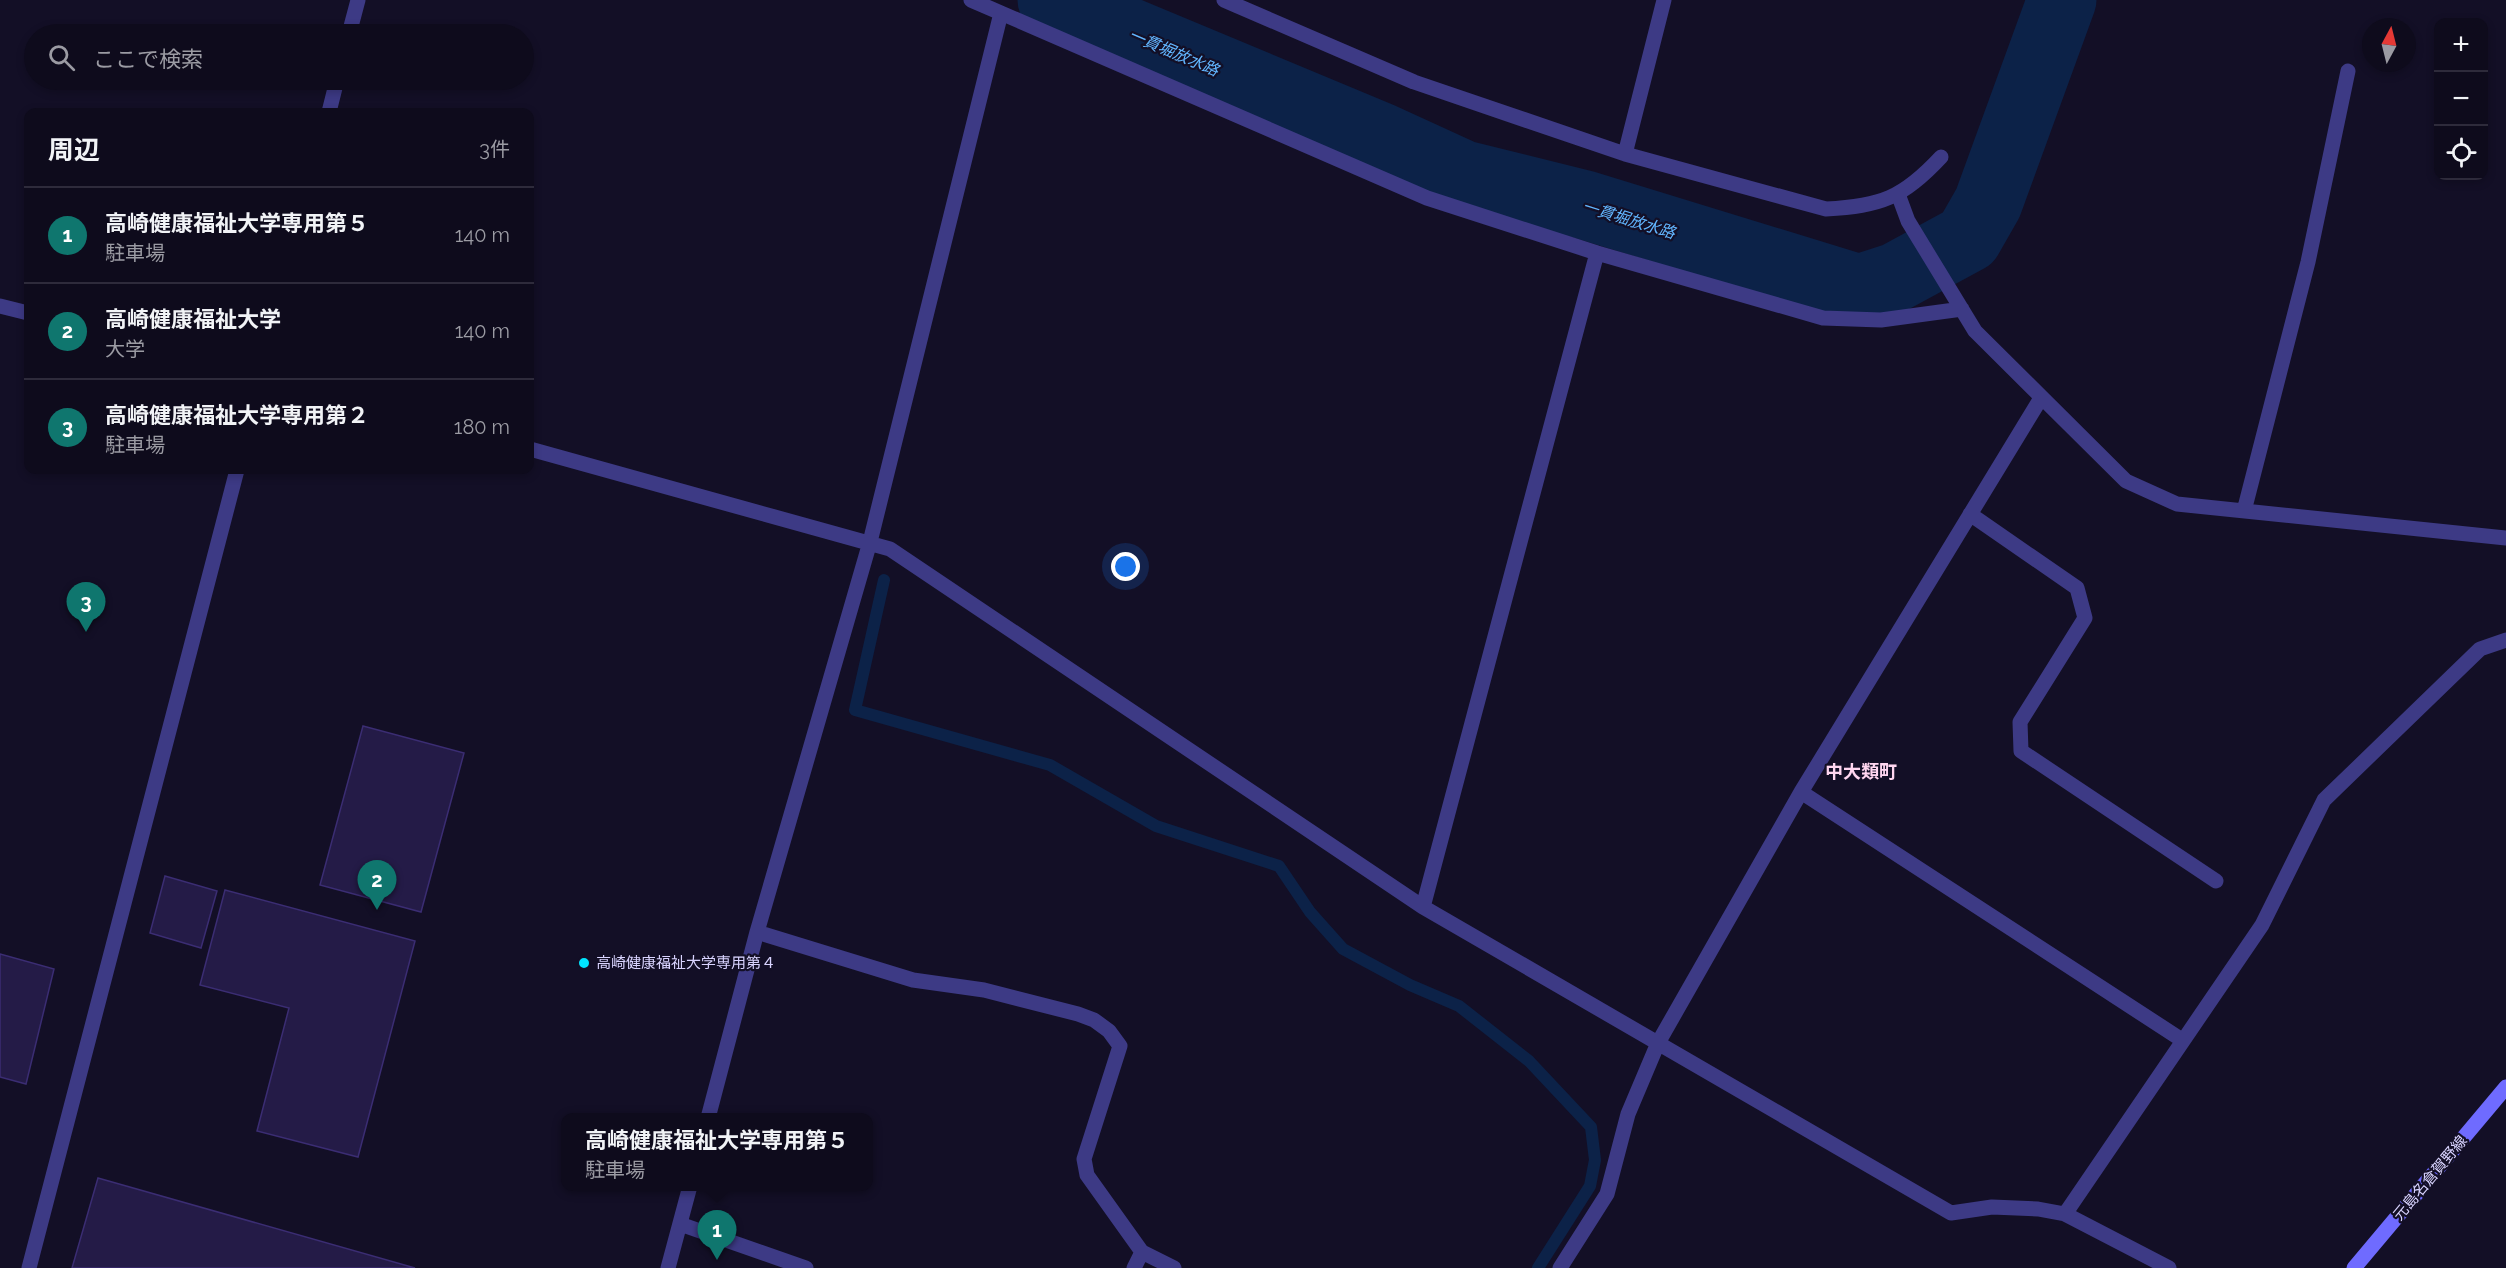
<!DOCTYPE html>
<html lang="ja">
<head>
<meta charset="utf-8">
<style>
	body { margin:0; font-family:Raleway,"Noto Sans JP",sans-serif; background:#171425; color:#f1f3f6 }
	.controls { position:absolute; right:18px; top:18px; display:grid; overflow:hidden; border-radius:12px; box-shadow:0 3px 9px #0003 }
	.controls button { width:54px; height:54px; display:grid; place-items:center; padding:0; border:0; border-bottom:2px solid #2e2b3b; background:#0e0b1c; color:#f1f3f6; font:30px sans-serif }
	.compass { position:absolute; left:2362px; top:18px; width:54px; height:54px; border-radius:50%; background:#0e0b1c; box-shadow:0 3px 9px #0003; rotate:7deg }
	.you { position:absolute; left:1126px; top:567px; width:21px; height:21px; margin:-15px; border:4px solid #fff; border-radius:50%; background:#1a73e8; box-shadow:0 0 0 9px #1a73e833 }
	.badge { display:grid; place-items:center; width:39px; height:39px; border-radius:50%; background:#0f766e; color:#fff; font-size:20px; font-weight:700 }
	.pin { position:absolute; translate:-50% -50px; filter:drop-shadow(0 2px 3px #0008) }
	.pin::after { content:''; position:absolute; top:32px; width:21px; height:18px; background:inherit; clip-path:polygon(0 0,100% 0,50% 100%) }
	.popup { position:absolute; left:561px; top:1113px; width:312px; height:78px; box-sizing:border-box; display:grid; place-content:center; border-radius:12px; background:#0e0b1c; filter:drop-shadow(0 2px 4px #0005); font-size:20px; white-space:nowrap; color:#9b9ba3 }
	.popup b { font-size:22px; color:#f1f3f6 }
	.popup::after { content:''; position:absolute; left:50%; top:100%; margin-left:-12px; border:12px solid transparent; border-top-color:#0e0b1c }
	.list { margin:0; padding:0; list-style:none }
	h2 { display:flex; justify-content:space-between; align-items:center; height:78px; margin:0; padding:0 24px; font-size:26px }
	h2 small { font-size:20px; font-weight:400; color:#9b9ba3 }
	.list li { display:grid; grid-template-columns:39px 1fr auto; gap:18px; align-items:center; box-sizing:border-box; height:96px; padding:0 24px; border-top:2px solid #2e2b3b }
	.list b { display:block; font-size:22px; white-space:nowrap }
	.list p { margin:0; font-size:20px; white-space:nowrap; color:#9b9ba3 }
	.list em { font-size:20px; font-style:normal; color:#9b9ba3 }
	.icon { flex:none; width:33px; height:33px; fill:none; stroke:currentColor; stroke-width:2; stroke-linecap:round; stroke-linejoin:round }
	.map { position:relative; flex:none; width:2506px; height:1268px; overflow:hidden }
	.search { position:absolute; background:#0e0b1c; box-shadow:0 3px 9px #0003; left:24px; top:24px; width:510px; height:66px; display:flex; align-items:center; gap:15px; box-sizing:border-box; padding:0 21px; border-radius:33px; color:#9b9ba3; font-size:22px }
	.panel { position:absolute; background:#0e0b1c; box-shadow:0 3px 9px #0003; left:24px; top:108px; width:510px; height:366px; border-radius:12px }
	.map>svg:first-child { display:block }
	.lines { fill:none; stroke-linecap:round; stroke-linejoin:round }
	.stream { stroke:#0c2248; stroke-width:12 }
	.river { stroke:#0c2248; stroke-width:69 }
	.building { fill:#241b47; stroke:#3b2d73; stroke-width:1.5 }
	.street { stroke:#3d3a85; stroke-width:15 }
	.secondary { stroke:#6f6bff; stroke-width:15 }
	.poi-dot { fill:#00e5ff; stroke:#130f26; stroke-width:2 }
	.labels { text-anchor:middle; stroke-width:4.5; stroke-linejoin:round; paint-order:stroke }
	.poi-label { font-size:15px; fill:#d9d4ff; stroke:#130f26; text-anchor:start }
	.street-label { font-size:15px; fill:#d9d4ff; stroke:#130f26 }
	.water-label { font-size:16px; font-style:italic; fill:#62b6ff; stroke:#130f26 }
	.quarter-label { font-size:18px; font-weight:bold; fill:#ffd6f0; stroke:#130f26 }
</style>
</head>
<body>
<div class="map">
<svg width="2506" height="1268" viewBox="0 0 2506 1268">
	<rect width="100%" height="100%" fill="#130f26"/>
	<g class="lines">
		<!-- stream -->
		<path class="stream" d="M884 580 855 710 1050 765 1156 826 1279 866 1310 912 1343 949 1410 985 1459 1006 1529 1061 1591 1127 1595 1160 1590 1186 1538 1268"/>
		<!-- river -->
		<path class="river" d="M1052 0 1381 137 1464 175 1585 205 1859 289 1896 277 1968 238 1988 203 2062 0"/>
	</g>
	<!-- building -->
	<path class="building" d="M363 726 464 753 421 912 320 885Z
		M165 876 217 891 201 948 150 933Z
		M225 890 415 941 358 1157 257 1131 289 1008 200 985Z
		M0 954 54 969 26 1084 0 1077Z
		M98 1178 415 1268H72Z"/>
	<g class="lines">
		<!-- street -->
		<path class="street" d="M971 0 1427 198 1597 253 1823 318 1881 320 1962 309
			M1224 0 1414 82 1625 154 1826 209C1881 206 1903 198 1941 157
			M349 34 358 0
			M329 112 337 80
			M1625 154 1664 0
			M1898 194 1908 221 1975 331 2126 481 2177 504 2506 538
			M0 306 28 313
			M530 449 890 549 1423 907 1951 1213 1992 1207 2038 1209 2065 1214 2169 1268
			M2244 511 2308 262 2348 71
			M1970 514 2077 588 2085 618 2020 722 2021 751 2216 881
			M1801 792 2182 1040
			M1423 907 1597 253
			M757 932 913 980 984 990 1078 1014 1094 1020 1109 1031 1120 1046 1084 1159 1087 1175 1142 1252 1174 1268
			M708 1118 757 932 870 542 1001 13
			M2065 1214 2262 925 2324 800 2480 649 2506 640
			M680 1224 806 1268
			M29 1268 237 470
			M668 1268 690 1186
			M1134 1268 1142 1252
			M1560 1268 1607 1194 1628 1114 1658 1043 1801 792 2041 398"/>
		<!-- secondary -->
		<path class="secondary" d="M2354 1268 2506 1087"/>
	</g>
	<!-- markers -->
	<circle class="poi-dot" cx="584" cy="963" r="6"/>
	<g class="labels">
		<!-- poi labels -->
		<g class="poi-label">
			<text x="596" y="968">高崎健康福祉大学専用第４</text>
		</g>
		<!-- street labels -->
		<g class="street-label">
			<text transform="translate(2430 1178) rotate(-50)" y="5">元島名倉賀野線</text>
		</g>
		<!-- water labels -->
		<g class="water-label">
			<text transform="translate(1174 52) rotate(23)" y="6">一貫堀放水路</text>
			<text transform="translate(1629 219) rotate(17)" y="6">一貫堀放水路</text>
		</g>
		<!-- quarter labels -->
		<g class="quarter-label">
			<text x="1861" y="778">中大類町</text>
		</g>
	</g>
</svg>
<div class="controls">
<button>+</button>
<button>−</button>
<button><svg class="icon" aria-label="locate" viewBox="0 0 24 24"><circle cx="12" cy="12" r="6"/><path d="M12 2v4M12 18v4M2 12h4M18 12h4"/></svg></button>
</div>
<svg class="compass" viewBox="-18 -18 36 36"><path d="M0-13l5 13h-10z" fill="#e53935"/><path d="M0 13l5-13h-10z" fill="#9b9ba3"/></svg>
<div class="you"></div>
<div class="pin badge" style="left:717px;top:1260px">1</div>
<div class="popup"><b>高崎健康福祉大学専用第５</b>駐車場</div>
<div class="pin badge" style="left:377px;top:910px">2</div>
<div class="pin badge" style="left:86px;top:632px">3</div>
<div class="search"><svg class="icon" aria-label="search" viewBox="0 0 24 24"><circle cx="10" cy="10" r="6"/><path d="M15 15l6 6"/></svg>ここで検索</div>
<section class="panel">
<h2>周辺<small>3件</small></h2>
<ul class="list">
<li><span class="badge">1</span><div><b>高崎健康福祉大学専用第５</b><p>駐車場</p></div><em>140 m</em></li>
<li><span class="badge">2</span><div><b>高崎健康福祉大学</b><p>大学</p></div><em>140 m</em></li>
<li><span class="badge">3</span><div><b>高崎健康福祉大学専用第２</b><p>駐車場</p></div><em>180 m</em></li>
</ul>
</section>
</div>
</body>
</html>
